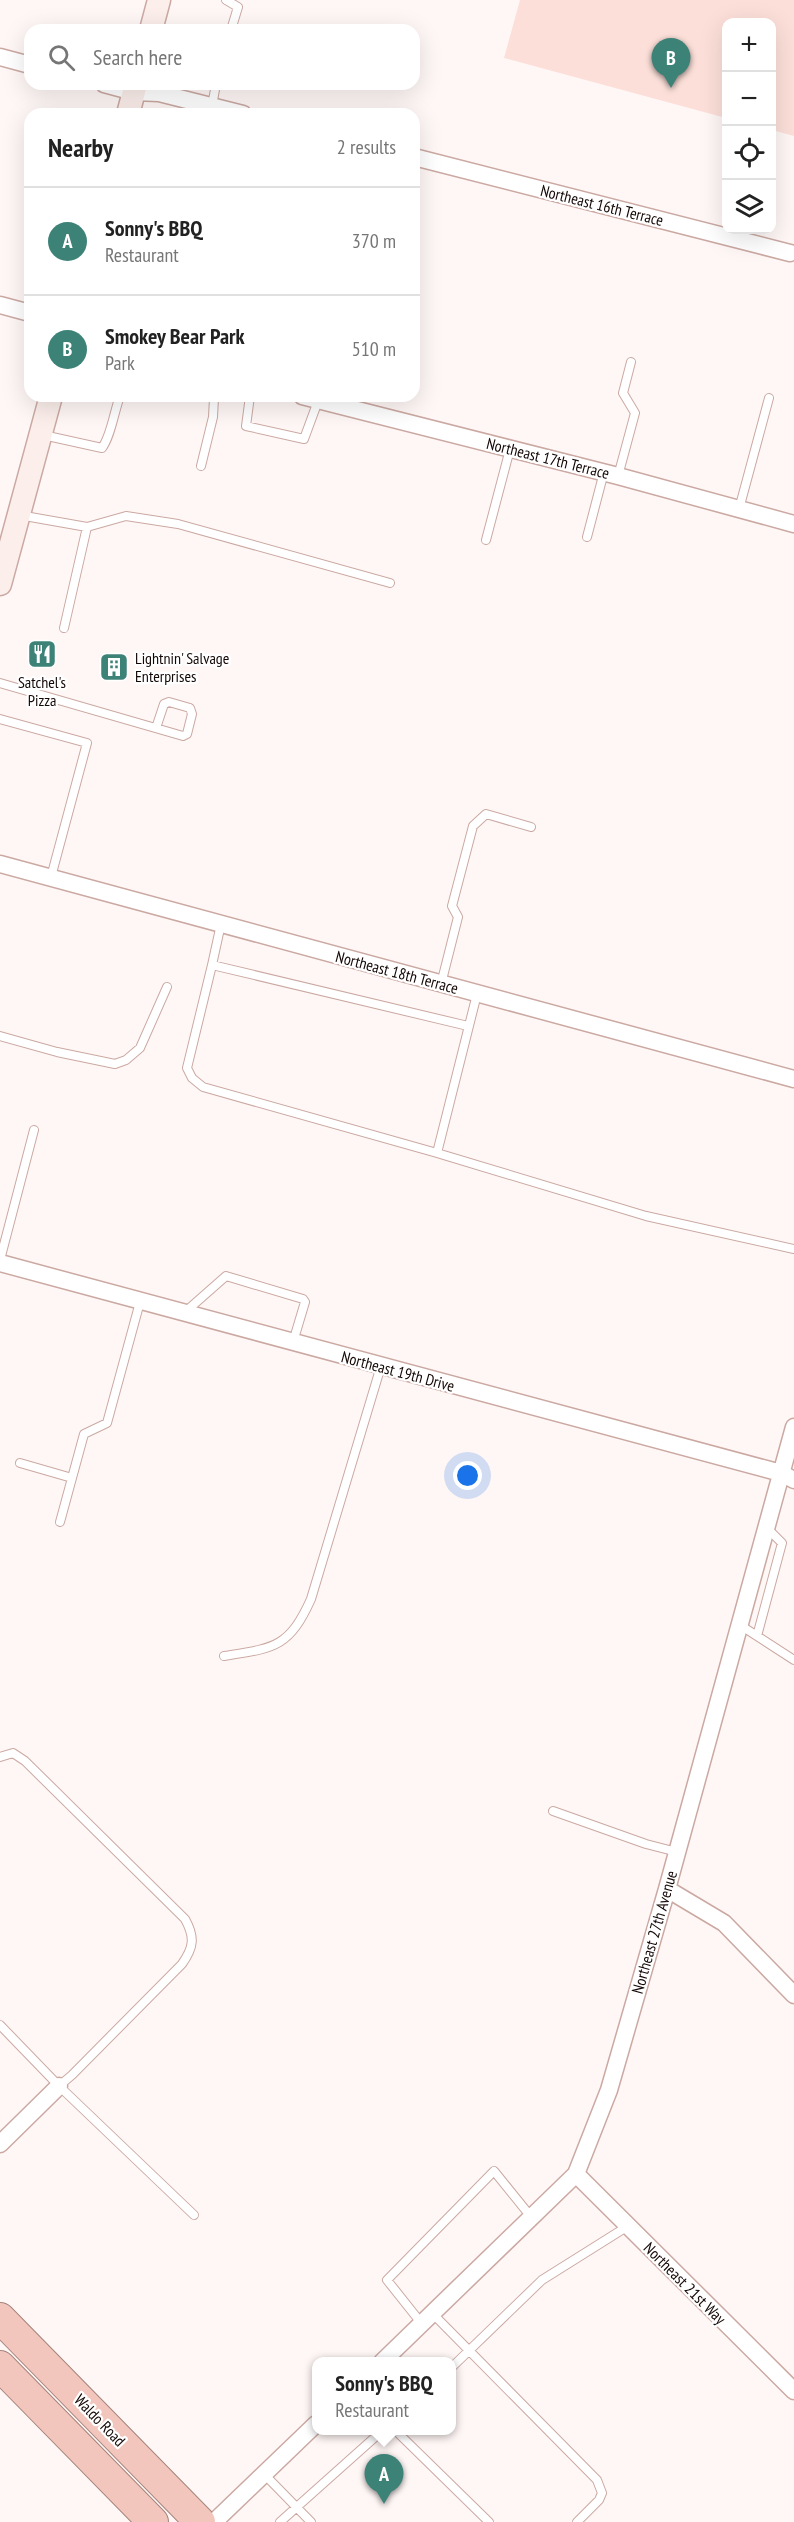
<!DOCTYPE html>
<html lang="en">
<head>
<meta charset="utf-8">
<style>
	body { margin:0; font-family:"PT Sans Narrow",sans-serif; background:#f6f6f6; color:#222 }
	.controls { position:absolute; right:18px; top:18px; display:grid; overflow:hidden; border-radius:12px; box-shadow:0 6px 24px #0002 }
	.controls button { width:54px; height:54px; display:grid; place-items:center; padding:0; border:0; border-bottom:2px solid #e0e0e0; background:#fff; color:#222; font:30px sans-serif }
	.you { position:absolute; left:468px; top:1476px; width:21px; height:21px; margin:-15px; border:4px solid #fff; border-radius:50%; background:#1a73e8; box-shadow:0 0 0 9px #1a73e833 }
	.badge { display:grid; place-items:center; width:39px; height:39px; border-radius:50%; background:#3d8277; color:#fff; font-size:20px; font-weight:700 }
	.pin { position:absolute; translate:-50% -50px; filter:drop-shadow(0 2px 3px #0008) }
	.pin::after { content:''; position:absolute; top:32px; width:21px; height:18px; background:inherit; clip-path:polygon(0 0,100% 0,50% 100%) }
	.popup { position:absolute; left:312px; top:2357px; width:144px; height:78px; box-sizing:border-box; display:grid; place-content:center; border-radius:12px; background:#fff; filter:drop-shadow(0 2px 4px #0005); font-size:20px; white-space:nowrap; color:#767676 }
	.popup b { font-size:22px; color:#222 }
	.popup::after { content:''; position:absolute; left:50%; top:100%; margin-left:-12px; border:12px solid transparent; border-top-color:#fff }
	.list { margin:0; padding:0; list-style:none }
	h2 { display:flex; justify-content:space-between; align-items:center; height:78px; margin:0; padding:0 24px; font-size:26px }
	h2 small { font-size:20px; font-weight:400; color:#767676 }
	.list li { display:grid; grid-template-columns:39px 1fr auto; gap:18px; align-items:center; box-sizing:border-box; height:108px; padding:0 24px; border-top:2px solid #e0e0e0 }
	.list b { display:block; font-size:22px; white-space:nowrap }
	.list p { margin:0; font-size:20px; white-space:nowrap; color:#767676 }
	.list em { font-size:20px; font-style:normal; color:#767676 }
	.icon { flex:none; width:33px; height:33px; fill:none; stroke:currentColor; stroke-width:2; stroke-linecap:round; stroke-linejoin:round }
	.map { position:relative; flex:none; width:794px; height:2522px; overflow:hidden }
	.search { position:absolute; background:#fff; box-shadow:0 6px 24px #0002; left:24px; top:24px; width:396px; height:66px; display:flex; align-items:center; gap:15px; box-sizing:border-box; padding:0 21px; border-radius:18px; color:#767676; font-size:22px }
	.panel { position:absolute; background:#fff; box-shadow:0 6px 24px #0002; left:24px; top:108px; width:396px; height:294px; border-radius:18px }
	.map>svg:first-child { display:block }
	.green { fill:#fcdfd9 }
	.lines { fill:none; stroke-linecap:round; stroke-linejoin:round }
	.lane-casing { stroke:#cba9a2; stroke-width:10 }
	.street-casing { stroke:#cba9a2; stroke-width:19 }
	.secondary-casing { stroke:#cba9a2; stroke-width:25 }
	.highway-casing { stroke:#a4847c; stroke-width:32 }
	.lane { stroke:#fff; stroke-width:8 }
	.street { stroke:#fff; stroke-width:16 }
	.secondary { stroke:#fbeeeb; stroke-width:22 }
	.highway { stroke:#f2c6bc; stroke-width:30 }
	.labels { text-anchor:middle; stroke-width:4.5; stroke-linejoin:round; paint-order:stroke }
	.street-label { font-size:16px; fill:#130806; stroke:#fff }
	.poi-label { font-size:16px; fill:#130806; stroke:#fff; text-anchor:start }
</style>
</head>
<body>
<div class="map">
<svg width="794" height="2522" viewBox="0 0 794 2522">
	<rect width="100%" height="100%" fill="#fff7f6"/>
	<!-- green -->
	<path class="green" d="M520 0H794V136L772 130V22H726V118L504 58Z"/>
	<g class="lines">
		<!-- lane casing -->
		<g class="lane-casing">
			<path id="lane" d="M226 0 238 7 231 30
				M212 106 216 84
				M250 396 246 426 304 439 318 401
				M43 435 102 448C111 436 114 412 120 396
				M201 466 213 417 214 398
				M618 476 635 413 623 393 631 362
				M739 509 769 398
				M19 515 87 527
				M587 537 604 472
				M486 540 510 449
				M64 628 87 527 126 516 178 524 390 583
				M0 683 183 736 187 734 192 714 190 708 169 702 164 704 156 728
				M0 719 87 743 51 877
				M221 924 212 965 468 1026
				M212 965 187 1068 192 1078 203 1087 437 1153
				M441 984 458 917 452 906 473 826 486 814 531 827
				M477 994 437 1153 646 1216 794 1249
				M0 1036 57 1052 115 1064 126 1060 140 1048 167 987
				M0 1260 34 1130
				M184 1313 226 1276 303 1299 305 1302 293 1342
				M20 1463 72 1478
				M60 1522 84 1434 107 1423 140 1302
				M740 1625 794 1660
				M757 1636 782 1543 766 1527
				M224 1656C274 1648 289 1648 311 1599L381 1366
				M0 1757 13 1753 25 1761 185 1919C195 1937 194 1947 182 1964L72 2075 59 2086
				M553 1811 646 1844 677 1852
				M0 2025 59 2086 194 2215
				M433 2314 597 2480 602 2493 599 2500 577 2522
				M422 2324 387 2280 494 2171 532 2218
				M452 2367 542 2280 628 2226
				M395 2430 489 2522
				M264 2474 311 2522
				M280 2522 383 2430"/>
		</g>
		<!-- street casing -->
		<g class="street-casing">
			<path id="street" d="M0 57 30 65
				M104 84 134 92 159 93 243 114
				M414 157 790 253
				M0 305 30 313
				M302 396 618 476 794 524
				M0 864 794 1079
				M0 1263 781 1473 794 1480
				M667 1889 724 1923 794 1995
				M0 2144 59 2086
				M576 2174 794 2391
				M382 2362 576 2174 609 2090 667 1889 794 1427
				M214 2522 316 2424"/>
		</g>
		<!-- secondary casing -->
		<g class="secondary-casing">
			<path id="secondary" d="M151 30 159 0
				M128 114 136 84
				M0 584 51 396"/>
		</g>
		<!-- highway casing -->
		<g class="highway-casing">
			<path id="highway" d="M0 2318 200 2522
				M0 2366 153 2522"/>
		</g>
		<!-- lane -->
		<use href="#lane" class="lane"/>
		<!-- street -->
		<use href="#street" class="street"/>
		<!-- secondary -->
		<use href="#secondary" class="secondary"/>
		<!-- highway -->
		<use href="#highway" class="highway"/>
	</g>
	<!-- icons -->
	<defs>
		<g id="restaurant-square" transform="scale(1.5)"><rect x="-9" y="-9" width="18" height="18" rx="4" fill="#3d8277" stroke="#fff"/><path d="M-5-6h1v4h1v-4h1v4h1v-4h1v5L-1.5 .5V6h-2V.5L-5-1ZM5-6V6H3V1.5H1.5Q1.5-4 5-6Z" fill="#fff"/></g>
		<g id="building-square" transform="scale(1.5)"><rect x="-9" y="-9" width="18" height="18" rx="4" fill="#3d8277" stroke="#fff"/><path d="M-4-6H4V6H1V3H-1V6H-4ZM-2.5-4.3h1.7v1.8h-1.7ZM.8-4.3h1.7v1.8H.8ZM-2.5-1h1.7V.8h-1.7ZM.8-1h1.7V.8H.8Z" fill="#fff"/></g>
	</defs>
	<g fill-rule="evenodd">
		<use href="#restaurant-square" x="42" y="654"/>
		<use href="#building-square" x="114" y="667"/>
	</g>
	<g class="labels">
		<!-- street labels -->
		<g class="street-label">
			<text transform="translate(602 205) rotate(14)" y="6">Northeast 16th Terrace</text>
			<text transform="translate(548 458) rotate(14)" y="6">Northeast 17th Terrace</text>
			<text transform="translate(397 972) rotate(15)" y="6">Northeast 18th Terrace</text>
			<text transform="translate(398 1371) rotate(15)" y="6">Northeast 19th Drive</text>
			<text transform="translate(654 1932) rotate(-74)" y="6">Northeast 27th Avenue</text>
			<text transform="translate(685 2283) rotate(45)" y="6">Northeast 21st Way</text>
			<text transform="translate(100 2420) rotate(46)" y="6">Waldo Road</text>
		</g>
		<!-- poi labels -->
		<g class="poi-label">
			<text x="135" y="664">Lightnin' Salvage<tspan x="135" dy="18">Enterprises</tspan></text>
			<text x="42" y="688" text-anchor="middle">Satchel's<tspan x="42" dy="18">Pizza</tspan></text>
		</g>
	</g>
</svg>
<div class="controls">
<button>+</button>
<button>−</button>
<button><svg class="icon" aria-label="locate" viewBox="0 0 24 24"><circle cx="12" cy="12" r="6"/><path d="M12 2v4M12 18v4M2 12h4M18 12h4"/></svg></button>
<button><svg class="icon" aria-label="layers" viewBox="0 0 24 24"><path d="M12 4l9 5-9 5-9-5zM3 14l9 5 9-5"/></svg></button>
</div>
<div class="you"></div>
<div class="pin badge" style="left:384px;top:2504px">A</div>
<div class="popup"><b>Sonny's BBQ</b>Restaurant</div>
<div class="pin badge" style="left:671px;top:88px">B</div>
<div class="search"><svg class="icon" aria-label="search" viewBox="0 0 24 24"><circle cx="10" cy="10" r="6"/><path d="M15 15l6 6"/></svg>Search here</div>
<section class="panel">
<h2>Nearby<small>2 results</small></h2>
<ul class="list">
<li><span class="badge">A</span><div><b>Sonny's BBQ</b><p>Restaurant</p></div><em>370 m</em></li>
<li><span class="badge">B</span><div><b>Smokey Bear Park</b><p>Park</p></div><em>510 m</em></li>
</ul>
</section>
</div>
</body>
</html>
